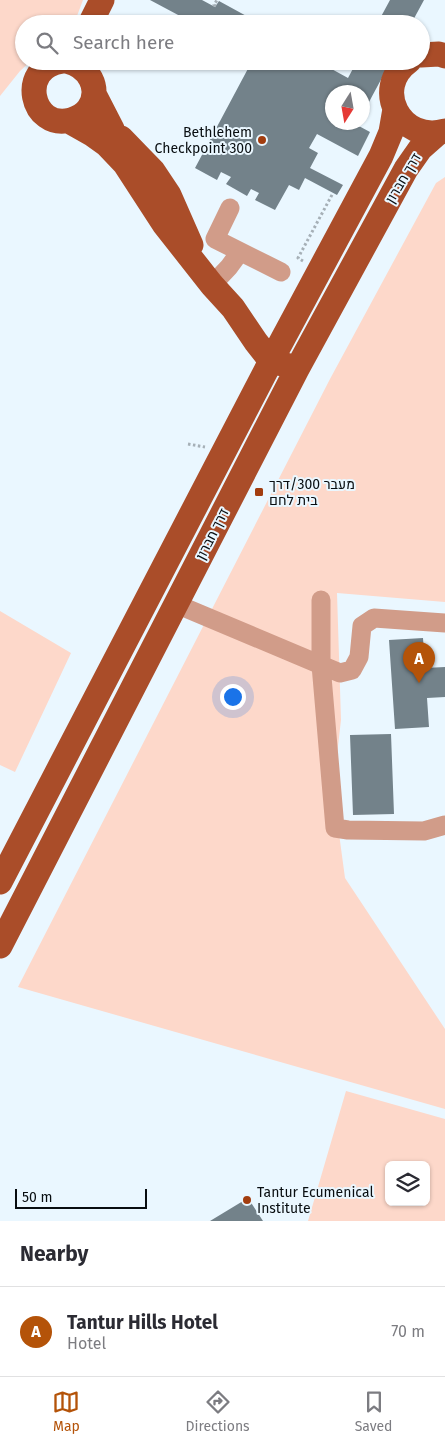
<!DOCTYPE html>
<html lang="en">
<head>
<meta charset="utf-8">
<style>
	body { margin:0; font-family:"Fira Sans",Heebo,sans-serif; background:#f2f2f3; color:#2b2b33 }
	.controls { position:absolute; right:15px; bottom:15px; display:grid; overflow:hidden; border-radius:8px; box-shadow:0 1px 4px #0004 }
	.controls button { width:45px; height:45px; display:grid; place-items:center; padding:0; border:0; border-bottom:1px solid #e1e1e2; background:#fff; color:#2b2b33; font:25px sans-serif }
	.compass { position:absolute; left:325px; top:85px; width:45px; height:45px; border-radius:50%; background:#fff; box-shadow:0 1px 4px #0004; rotate:191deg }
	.scale { position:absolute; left:15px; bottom:12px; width:132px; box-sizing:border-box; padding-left:5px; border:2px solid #080d10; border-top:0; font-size:14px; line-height:18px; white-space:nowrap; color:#080d10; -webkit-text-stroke:4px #eaf7ff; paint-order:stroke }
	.you { position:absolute; left:232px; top:696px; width:18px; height:18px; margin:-12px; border:4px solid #fff; border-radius:50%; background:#1a73e8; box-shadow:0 0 0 8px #1a73e833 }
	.badge { display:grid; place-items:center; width:32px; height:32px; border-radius:50%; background:#b45309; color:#fff; font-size:16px; font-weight:700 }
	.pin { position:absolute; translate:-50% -41px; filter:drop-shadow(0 1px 2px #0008) }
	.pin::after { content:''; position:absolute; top:26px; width:18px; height:15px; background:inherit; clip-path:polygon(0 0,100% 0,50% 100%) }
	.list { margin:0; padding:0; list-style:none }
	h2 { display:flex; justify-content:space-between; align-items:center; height:65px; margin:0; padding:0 20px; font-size:21px }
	h2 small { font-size:16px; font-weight:400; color:#7c7c81 }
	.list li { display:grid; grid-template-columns:32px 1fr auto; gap:15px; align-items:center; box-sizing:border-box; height:90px; padding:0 20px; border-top:1px solid #e1e1e2 }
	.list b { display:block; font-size:19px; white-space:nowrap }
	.list p { margin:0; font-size:16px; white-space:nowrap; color:#7c7c81 }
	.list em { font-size:16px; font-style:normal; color:#7c7c81 }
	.icon { flex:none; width:28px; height:28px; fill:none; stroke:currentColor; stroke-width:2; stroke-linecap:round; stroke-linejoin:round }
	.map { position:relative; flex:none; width:445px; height:1221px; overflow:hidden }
	.search { position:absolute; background:#fff; box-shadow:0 1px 4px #0004; left:15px; right:15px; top:15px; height:55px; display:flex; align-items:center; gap:12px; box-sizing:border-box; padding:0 18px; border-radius:28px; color:#7c7c81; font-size:19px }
	.sheet { height:155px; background:#fff }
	nav { display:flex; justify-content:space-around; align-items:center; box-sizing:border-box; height:70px; border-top:1px solid #e1e1e2; background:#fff; font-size:14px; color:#7c7c81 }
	nav a { display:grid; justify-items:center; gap:2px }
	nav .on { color:#b45309 }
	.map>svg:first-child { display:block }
	.green { fill:#fdd8ca; fill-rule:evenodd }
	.building { fill:#73828a }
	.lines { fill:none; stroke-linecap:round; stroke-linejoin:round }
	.path { stroke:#a6b0b7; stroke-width:3; stroke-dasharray:2.5 2.5; stroke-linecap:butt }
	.minor { stroke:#d19c89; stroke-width:19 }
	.major { stroke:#aa4d29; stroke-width:25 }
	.poi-dot { fill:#a23d0f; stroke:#eaf7ff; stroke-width:2 }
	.labels { text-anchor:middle; stroke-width:4; stroke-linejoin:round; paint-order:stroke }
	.poi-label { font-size:14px; fill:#080d10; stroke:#eaf7ff; text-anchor:start }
	.street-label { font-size:14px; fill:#080d10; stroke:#eaf7ff }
</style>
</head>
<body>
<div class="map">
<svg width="445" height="1221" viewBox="0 0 445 1221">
	<rect width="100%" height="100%" fill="#eaf7ff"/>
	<!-- green -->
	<path class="green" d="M0 0H83L74 24H24V61H31L20 71 0 96Z
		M445 177V602L337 593 341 720 333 789 345 878 445 1029V1109L18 987 330 379 436 183Z
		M0 611 71 653 15 772 0 765Z
		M346 1091 445 1119V1221H308ZM389 1165H426V1202H389Z"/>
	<!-- building -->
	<path class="building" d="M150 0H202L215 7 219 1 261 24H195Z
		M390 0H424L411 24H377Z
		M248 61H317L348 78 357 61H391L362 115V92H332V122H358L357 125 370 132 358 156 317 134 309 148 318 153 310 168 343 185 337 195 305 178 299 190 289 185 275 210 255 200 259 193 251 189 247 196 226 184 231 177 221 172 217 180 195 168 251 63Z
		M423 638 425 668 445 667V697L427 698 429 727 395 729 389 640Z
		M391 734 394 814 353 815 350 735Z
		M248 1198 263 1221H210Z"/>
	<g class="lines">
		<!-- path -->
		<path class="path" d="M216 6 214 5 217 0
			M303 261 298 258 333 193
			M188 444 205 447"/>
		<!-- minor -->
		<path class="minor" d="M230 208 215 239 281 272
			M212 285 229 267 240 252
			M321 600V665L335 828 348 830 424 831 445 825
			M176 604 340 673 352 670 359 657 362 626 374 618 445 623"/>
		<!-- major -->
		<path class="major" d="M90 24 102 0
			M421 55 439 54 445 56
			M62 61C17 67 31 131 71 120 78 118 85 114 89 108 102 88 88 66 67 61
			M409 61C371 88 401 144 445 131
			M94 94 112 129 122 157
			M69 121 92 134 106 144 125 164 164 224 212 285 233 308 256 342 271 361 286 365
			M121 138 153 171 169 195 191 245
			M0 882 271 361 381 156 391 132 395 109
			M0 946 297 369 406 169 420 149 438 133"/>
	</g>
	<!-- markers -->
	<g class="poi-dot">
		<circle cx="262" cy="140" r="5"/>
		<rect x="254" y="487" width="10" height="10" rx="2.5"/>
		<circle cx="247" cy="1200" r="5"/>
	</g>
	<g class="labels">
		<!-- poi labels -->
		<g class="poi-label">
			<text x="252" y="137" text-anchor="end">Bethlehem<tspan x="252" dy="16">Checkpoint 300</tspan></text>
			<text x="269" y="489">מעבר 300/דרך<tspan x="269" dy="16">בית לחם</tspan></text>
			<text x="257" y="1197">Tantur Ecumenical<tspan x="257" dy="16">Institute</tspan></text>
		</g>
		<!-- street labels -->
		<g class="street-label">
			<text transform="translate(403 178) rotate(-59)" y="5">דרך חברון</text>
			<text transform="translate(212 534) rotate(-63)" y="5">דרך חברון</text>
		</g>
	</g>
</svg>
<div class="controls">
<button><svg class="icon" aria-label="layers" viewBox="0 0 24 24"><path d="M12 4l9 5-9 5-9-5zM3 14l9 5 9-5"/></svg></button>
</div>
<svg class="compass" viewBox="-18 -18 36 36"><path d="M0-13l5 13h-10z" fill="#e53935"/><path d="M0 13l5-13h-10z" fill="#7c7c81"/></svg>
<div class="scale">50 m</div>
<div class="you"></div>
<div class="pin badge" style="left:419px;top:683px">A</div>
<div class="search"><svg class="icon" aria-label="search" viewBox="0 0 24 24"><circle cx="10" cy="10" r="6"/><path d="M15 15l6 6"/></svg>Search here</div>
</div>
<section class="sheet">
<h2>Nearby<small></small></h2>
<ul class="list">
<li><span class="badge">A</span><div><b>Tantur Hills Hotel</b><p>Hotel</p></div><em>70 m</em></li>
</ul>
</section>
<nav>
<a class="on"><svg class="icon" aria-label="map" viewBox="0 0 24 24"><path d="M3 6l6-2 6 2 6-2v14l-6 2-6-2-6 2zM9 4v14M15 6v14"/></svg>Map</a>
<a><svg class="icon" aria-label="directions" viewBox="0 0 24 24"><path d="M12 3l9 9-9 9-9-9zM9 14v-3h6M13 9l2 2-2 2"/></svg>Directions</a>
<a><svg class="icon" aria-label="saved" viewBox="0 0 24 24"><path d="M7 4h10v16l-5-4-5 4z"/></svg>Saved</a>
</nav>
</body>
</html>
